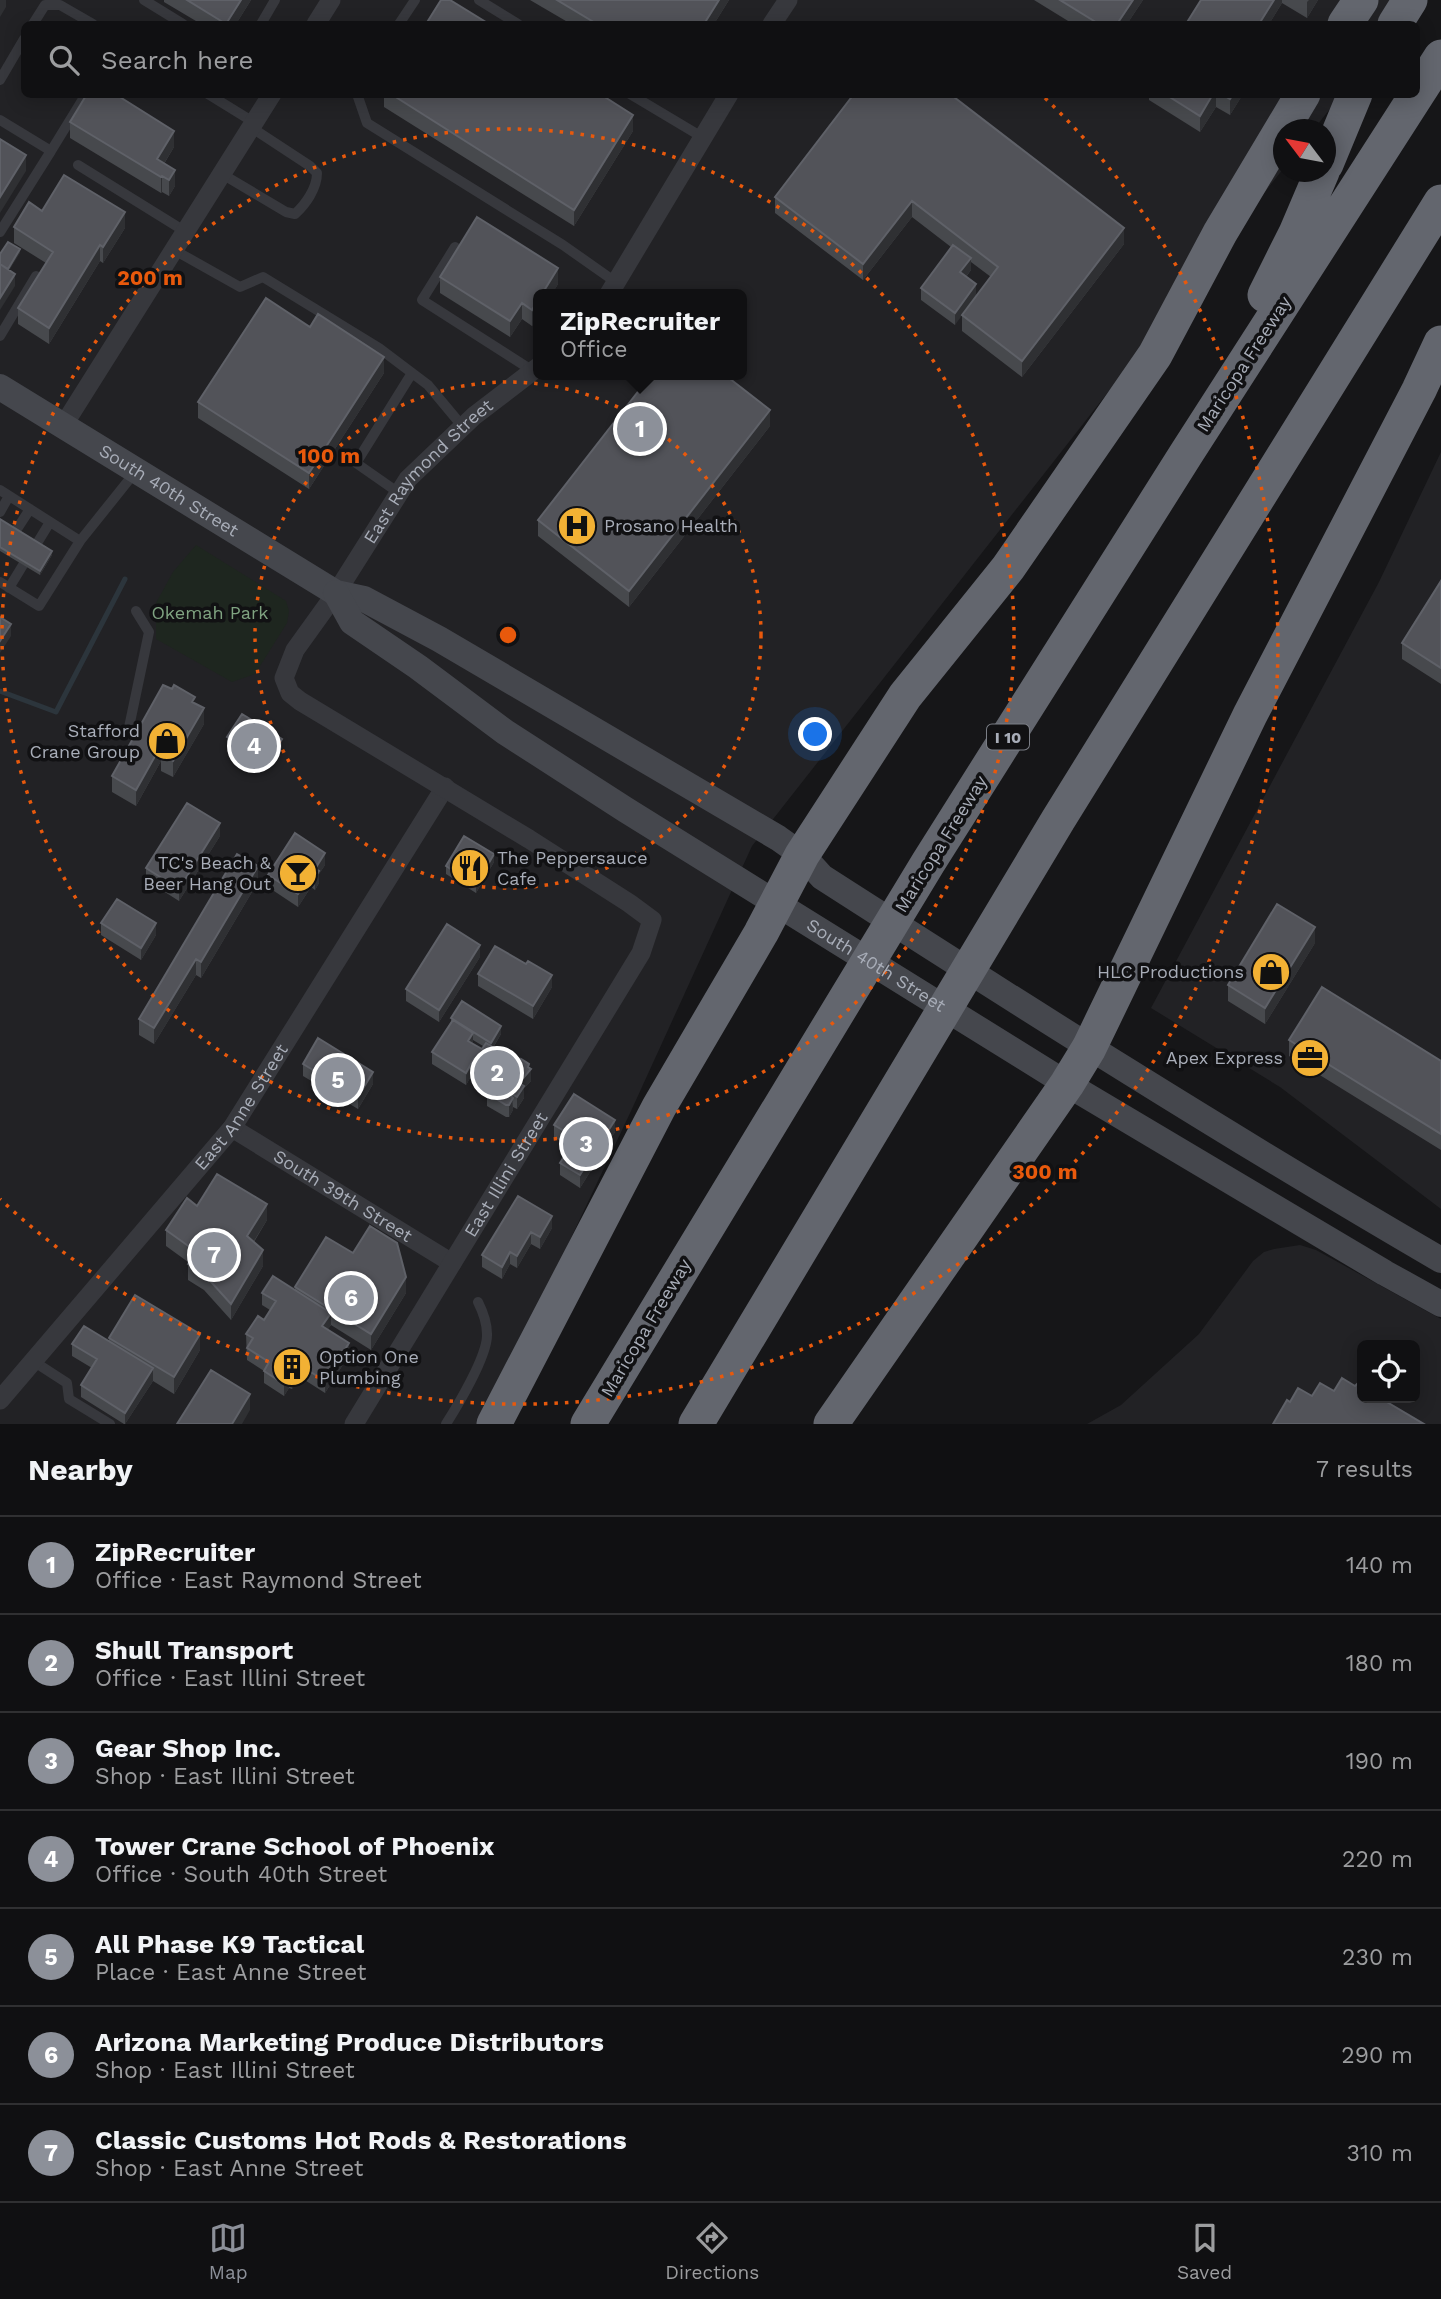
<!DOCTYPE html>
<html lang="en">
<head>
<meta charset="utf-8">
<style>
	body { margin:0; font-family:"Work Sans",sans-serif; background:#19191b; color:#f1f3f6 }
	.controls { position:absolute; right:21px; bottom:21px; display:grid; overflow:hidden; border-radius:10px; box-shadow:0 4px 18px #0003 }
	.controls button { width:63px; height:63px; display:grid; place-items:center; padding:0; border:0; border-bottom:2px solid #303032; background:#101012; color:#f1f3f6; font:35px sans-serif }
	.compass { position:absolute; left:1273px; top:119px; width:63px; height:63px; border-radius:50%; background:#101012; box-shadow:0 4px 18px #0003; rotate:302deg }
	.you { position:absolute; left:816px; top:735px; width:24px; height:24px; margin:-18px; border:5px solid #fff; border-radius:50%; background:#1a73e8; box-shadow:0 0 0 10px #1a73e833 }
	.badge { display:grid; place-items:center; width:46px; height:46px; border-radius:50%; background:#8c9099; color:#fff; font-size:23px; font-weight:700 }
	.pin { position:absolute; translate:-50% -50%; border:4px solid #fff; box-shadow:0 2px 7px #0006 }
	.popup { position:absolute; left:533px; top:289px; width:214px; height:91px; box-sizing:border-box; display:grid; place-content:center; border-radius:10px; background:#101012; filter:drop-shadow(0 2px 5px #0005); font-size:23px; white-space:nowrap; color:#9c9d9f }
	.popup b { font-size:26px; color:#f1f3f6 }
	.popup::after { content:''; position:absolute; left:50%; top:100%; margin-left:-14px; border:14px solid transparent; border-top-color:#101012 }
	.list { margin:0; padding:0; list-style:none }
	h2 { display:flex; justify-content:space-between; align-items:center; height:91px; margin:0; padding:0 28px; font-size:30px }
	h2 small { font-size:23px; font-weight:400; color:#9c9d9f }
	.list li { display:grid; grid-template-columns:46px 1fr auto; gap:21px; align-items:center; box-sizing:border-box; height:98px; padding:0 28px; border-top:2px solid #303032 }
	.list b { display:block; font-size:26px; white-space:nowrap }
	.list p { margin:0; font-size:23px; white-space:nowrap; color:#9c9d9f }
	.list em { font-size:23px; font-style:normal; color:#9c9d9f }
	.icon { flex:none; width:38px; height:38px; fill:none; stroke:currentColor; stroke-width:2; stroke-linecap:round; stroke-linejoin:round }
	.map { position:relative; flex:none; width:1441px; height:1424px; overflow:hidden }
	.search { position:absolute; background:#101012; box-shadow:0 4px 18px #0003; left:21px; right:21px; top:21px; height:77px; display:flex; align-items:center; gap:18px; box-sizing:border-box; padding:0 24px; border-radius:10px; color:#9c9d9f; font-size:26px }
	.sheet { height:777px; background:#101012 }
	nav { display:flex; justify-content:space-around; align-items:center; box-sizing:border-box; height:98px; border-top:2px solid #303032; background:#101012; font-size:19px; color:#9c9d9f }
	nav a { display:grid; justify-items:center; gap:4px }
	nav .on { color:#8c9099 }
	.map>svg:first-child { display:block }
	.built { fill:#222225; fill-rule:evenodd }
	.green { fill:#1e261f }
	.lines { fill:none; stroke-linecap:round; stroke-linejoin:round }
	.stream { stroke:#2c353c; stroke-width:5 }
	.lane { stroke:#37383d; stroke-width:10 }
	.street { stroke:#37383d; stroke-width:19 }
	.secondary { stroke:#45474d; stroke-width:26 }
	.highway { stroke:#63666e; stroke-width:35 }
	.wall { fill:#47494d; fill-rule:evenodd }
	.shaded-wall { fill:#2f3033 }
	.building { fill:#525359; stroke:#5f6168; stroke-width:2 }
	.ring { fill:none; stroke:#e8590c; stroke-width:3.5; stroke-dasharray:3.5 7 }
	.labels { text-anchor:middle; stroke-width:7; stroke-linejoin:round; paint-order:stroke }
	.shield { fill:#111113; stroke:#7b7e86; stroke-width:2 }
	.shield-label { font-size:16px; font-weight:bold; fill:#a8adb8 }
	.street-label { font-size:18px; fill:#a8adb8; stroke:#111113 }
	.poi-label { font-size:18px; fill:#a8adb8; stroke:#111113; text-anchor:end }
	.park-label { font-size:18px; fill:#7fa381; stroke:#111113 }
	.centre { fill:#e8590c; stroke:#111113; stroke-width:3.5 }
	.ring-label { font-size:21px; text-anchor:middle; font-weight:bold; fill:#e8590c; stroke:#111113; stroke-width:7; stroke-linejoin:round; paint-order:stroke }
</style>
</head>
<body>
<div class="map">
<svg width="1441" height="1424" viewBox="0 0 1441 1424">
	<rect width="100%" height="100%" fill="#161618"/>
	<!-- built -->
	<path class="built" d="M0 0H1414L1396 24H24V94L1341 95 1314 129 1284 130 1283 169 752 846 631 1111 483 1424H0ZM538 294H742V375H538Z
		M1441 452V1209L1280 1087 1151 1008 1379 582Z
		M1300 1245 1316 1250 1441 1319V1424H1087L1121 1405 1199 1334 1253 1261 1264 1252 1274 1249ZM1362 1345H1415V1398H1362Z"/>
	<!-- green -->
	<path class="green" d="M196 545 286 601 289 611 287 623 255 674 232 682 156 639V603L173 572Z"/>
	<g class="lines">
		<!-- stream -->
		<path class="stream" d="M0 691 56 712 125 579"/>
		<!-- lane -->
		<path class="lane" d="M144 0 183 24
			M479 0 518 24
			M33 24 45 5H60L93 24
			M261 24 275 0
			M399 24 415 0
			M0 80 24 39
			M208 94 255 123
			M357 94 367 123 563 245 617 283
			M630 94 702 137
			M0 120 51 151 0 232
			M51 151 86 94
			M78 165 186 232
			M222 174 286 212 295 214C306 204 317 188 317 173L310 166 252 128
			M455 247 422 300 533 371
			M174 250 240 287 263 277 379 348 428 385 463 427
			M0 336 36 276
			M0 490 80 541
			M399 493 356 463 412 373
			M0 512 9 496
			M15 532 30 509
			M36 545 50 522
			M0 582 39 606 80 541 136 471
			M9 588 23 565
			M128 732 149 632 136 611
			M33 1361 67 1383 69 1399 110 1424
			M446 1424C458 1405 488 1355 487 1334 487 1323 483 1312 478 1302"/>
		<!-- street -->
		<g class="street">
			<path d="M316 24 331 0"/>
			<path d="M772 24 788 0"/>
			<path d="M609 294 729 94"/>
			<path d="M63 426 272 94"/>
			<path id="s1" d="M232 1128 452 1263"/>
			<path id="s2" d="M0 1400 232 1128 445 787"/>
			<path id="s3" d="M354 1424 641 953 652 920 629 903 529 839 300 701 290 693 284 678 295 650 336 593 408 479 474 416 538 367"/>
		</g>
		<!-- secondary -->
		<g class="secondary">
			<path id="s4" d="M0 387 336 593 364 599 439 639 778 838 802 855 822 877C1026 1008 1231 1138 1441 1260"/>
			<path id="s5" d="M336 593 352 622 418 667 505 732 626 810 1067 1084 1385 1273 1441 1304"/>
		</g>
		<!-- highway -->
		<path class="highway" d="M1345 24 1361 0
			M1395 24 1410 0
			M1326 164 1355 94
			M1265 295 1296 233 1322 172
			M494 1424 659 1107 761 933 802 855 905 696 1008 568 1155 355 1220 233 1303 94
			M588 1424 928 863 1186 454 1441 57
			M696 1424 1058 820 1441 202
			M831 1424 1067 1084 1089 1048 1250 715 1419 390 1441 343"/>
	</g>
	<!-- wall -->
	<path class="wall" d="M164 0H251L236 24H201L164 2Z
		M530 0H729L714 24H571Z
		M1034 0H1143L1127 24H1073Z
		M1201 0H1318L1307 18 1282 3 1269 24H1186Z
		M384 94H600L633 131 574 226 384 107Z
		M854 94 1124 244 1022 377 962 331V315L991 277 971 262V270L966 277 955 325 921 300V288L951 247 912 217 863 280 775 213V197Z
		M1149 94H1243L1230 115 1216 107 1200 132 1149 100Z
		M70 122 174 147 164 164 175 186 169 196 162 192 161 193 70 138Z
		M42 211 125 228 103 263 100 261 49 344 18 324V308L46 263 14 243V227Z
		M440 277 558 284 532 326 522 319 510 337 440 293Z
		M310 327 384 373 309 489 198 418V402Z
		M770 426 629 607 538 536V520Z
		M0 519 52 555 40 575 0 551Z
		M1441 581V684L1402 659V643Z
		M195 703 204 724 173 777 161 771V761L136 806 112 792V776Z
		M227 737 282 747 267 770 227 745Z
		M220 836 179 901 146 880V868Z
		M494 862 476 893 446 874V866Z
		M325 865 319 874V883L315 890 311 887 298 907 268 887V875Z
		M258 882 201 978 196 975 154 1044 139 1035V1019Z
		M101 923 156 935 141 960 101 935Z
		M1315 943 1265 1024 1228 1001V985Z
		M480 957 439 1022 406 1001V989Z
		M478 974 552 987 533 1019 478 986Z
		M451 1018 501 1034 493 1048 519 1063 529 1068 531 1081 524 1088V1098L517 1109 513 1107V1110L509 1117H506L487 1106V1093L497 1078 493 1083 474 1071 466 1085 432 1064V1052L451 1022ZM473 1040 483 1046 482 1049 473 1044Z
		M1289 1040 1441 1061V1150L1289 1056Z
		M303 1064 373 1084 358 1109 303 1076Z
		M554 1125 615 1132 580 1188 560 1175V1163L570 1147 554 1137Z
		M518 1196 552 1228 540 1249 531 1244 517 1268 510 1264 502 1279 482 1267V1255Z
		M197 1206 267 1220 254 1242 263 1266 231 1320 204 1290 188 1280V1262L166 1246V1230Z
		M295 1287 406 1293 371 1350 331 1325 328 1329 349 1355 325 1393 300 1377 292 1389 289 1388 284 1396 264 1383V1371L247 1360 246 1334 264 1320 270 1310 262 1305V1293L295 1290Z
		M109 1338 200 1350 174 1394 153 1381 125 1424H124L81 1397V1385L92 1368 72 1356V1344L109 1342Z"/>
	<!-- shaded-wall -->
	<path class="shaded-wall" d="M0 0H6V7L0 17Z
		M241 0H251L236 24H226Z
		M719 0H729L714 24H704Z
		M1133 0H1143L1127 24H1117Z
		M1274 0H1282V3L1269 24H1259Z
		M1309 0H1318L1307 18V2Z
		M1213 94H1216V107L1200 132V116Z
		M1233 94H1243L1230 115V99Z
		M633 115V131L574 226V210Z
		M174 131V147L157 175V159Z
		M26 155V171L0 213V197Z
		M175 170V186L169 196V180Z
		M162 176V192L161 193V177Z
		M912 201V217L863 280V264Z
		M125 212V228L103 263V247Z
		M1124 228V244L1022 377V361Z
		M100 245V261L49 344V328Z
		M20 249V253L5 277V273Z
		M971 258V270L960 284V272Z
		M558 268V284L552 294H542Z
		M15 274V286L0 310V298Z
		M976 284V296L955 325V313Z
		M538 300V316L532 326V310Z
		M522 303V319L510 337V321Z
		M384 357V373L309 489V473Z
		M770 410V426L629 607V591Z
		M52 551V555L40 575V571Z
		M11 624V636L0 653V641Z
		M204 708V724L173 777V761Z
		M282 739V747L267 770V762Z
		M163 742V755L161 754V761L136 806V790Z
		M220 823V836L179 901V889Z
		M325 853V865L319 874V883L315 890V869Z
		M494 854V862L476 893V885Z
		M258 866V882L201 978V962Z
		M311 875V887L298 907V894Z
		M156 923V935L141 960V948Z
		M1315 927V943L1265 1024V1008Z
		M480 945V957L439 1022V1010Z
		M196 959V975L154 1044V1028Z
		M552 975V987L533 1019V1006Z
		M501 1026V1034L491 1051V1043Z
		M473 1033V1045L468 1041Z
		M474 1059V1071L466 1085V1073Z
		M529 1064V1070L531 1069V1081L524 1088V1098L517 1109V1097L519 1083Z
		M496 1066V1078L493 1083V1071Z
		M373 1072V1084L358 1109V1097Z
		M512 1094 513 1110 509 1117V1105Z
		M615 1120V1132L580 1188V1175Z
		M267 1204V1220L247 1252V1236Z
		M552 1216V1228L540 1249V1237Z
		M531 1232V1244L517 1268V1256Z
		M263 1250V1266L231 1320V1304Z
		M510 1252V1264L502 1279V1267Z
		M406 1277V1293L371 1350V1334Z
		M331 1313V1325L322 1338V1326Z
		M200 1334V1350L174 1394V1377Z
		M349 1343V1355L325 1393V1381Z
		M300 1365V1377L292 1389V1377Z
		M153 1368V1381L125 1424V1413Z
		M289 1375V1388L284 1396V1384Z
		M250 1394V1410L242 1424H232Z"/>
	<!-- building -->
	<path class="building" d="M187 0H241L226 24Z
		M441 0H450L489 24H426Z
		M557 0H719L704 24H597Z
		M1060 0H1133L1117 24H1099Z
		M1201 0H1274L1259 24H1186Z
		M87 94H115L174 131 157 159 175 170 169 180 162 176 161 177 70 122Z
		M391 94H600L633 115 574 210Z
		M854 94H950L1124 228 1022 361 962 315 998 267 912 201 863 264 775 197Z
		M1165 94H1213L1200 116Z
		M1222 94H1233L1230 99Z
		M0 139 26 155 0 197Z
		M64 175 125 212 103 247 100 245 49 328 18 308 53 252 14 227 29 202 42 211Z
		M477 217 558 268 542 294H538V300L532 310 522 303 510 321 440 277Z
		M8 242 20 249 8 269 0 264V254Z
		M953 245 971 258 960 272 976 284 955 313 921 288Z
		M0 264 15 274 0 298Z
		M266 298 310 327 318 314 384 357 309 473 198 402Z
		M651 375H725L770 410 629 591 538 520Z
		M0 519 52 551 40 571 0 547Z
		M1441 581V668L1402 643Z
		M0 617 11 624 0 641Z
		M163 685 172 689 174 685 195 697 192 702 204 708 173 761 161 754 167 745 163 742 136 790 112 776Z
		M242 714 282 739 267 762 227 737Z
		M187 803 220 823 179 889 146 868Z
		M295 833 325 853 315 869 319 871 315 878 311 875 298 894 268 875Z
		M464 836 494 854 476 885 446 866Z
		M237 854 258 866 201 962 196 959 154 1028 139 1019Z
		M117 899 156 923 141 948 101 923Z
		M1277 904 1315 927 1265 1008 1228 985Z
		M447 924 480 945 439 1010 406 989Z
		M495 946 526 964 528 961 552 975 533 1006 478 974Z
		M1322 987 1441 1061V1134L1289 1040Z
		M462 1001 501 1026 491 1043 451 1018Z
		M453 1020 473 1033 468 1041 482 1049 486 1043 519 1063 521 1059 529 1064 528 1067 531 1069 519 1083 524 1086 517 1097 512 1094 511 1096 513 1098 509 1105H506L487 1093 501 1073 498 1071 500 1068 496 1066 493 1071 474 1059 466 1073 432 1052Z
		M318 1038 373 1072 358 1097 303 1064Z
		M574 1094 615 1120 580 1175 560 1163 576 1138 554 1125Z
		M217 1174 267 1204 247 1236 263 1250 231 1304 204 1274 188 1264 194 1250 166 1230 187 1198 197 1206Z
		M518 1196 552 1216 540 1237 531 1232 517 1256 510 1252 502 1267 482 1255Z
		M370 1226 397 1243 406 1277 371 1334 295 1287 326 1237 353 1253Z
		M273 1276 331 1313 322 1326 349 1343 325 1381 300 1365 292 1377 289 1375 284 1384 264 1371 269 1362 247 1348 253 1338 246 1334 258 1316 264 1320 276 1301 262 1293Z
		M135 1295 200 1334 174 1377 109 1338Z
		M84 1326 153 1368 125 1413 81 1385 97 1359 72 1344Z
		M211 1370 250 1394 232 1424H177Z
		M1342 1378 1355 1386 1357 1384 1362 1387V1398H1380L1424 1424H1273L1287 1400 1290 1402 1298 1388 1312 1396 1320 1383 1334 1391Z"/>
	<!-- distance rings -->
	<g class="ring">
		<circle cx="508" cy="635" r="253"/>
		<circle cx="508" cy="635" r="506"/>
		<path d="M1045 98A759 759 0 0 1 0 1199"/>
	</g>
	<!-- icons -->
	<defs>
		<g id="hospital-disc" transform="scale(2.0125)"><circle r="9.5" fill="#f2b134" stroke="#111113"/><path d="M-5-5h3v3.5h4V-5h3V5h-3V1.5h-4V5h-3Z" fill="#111"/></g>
		<g id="shop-disc" transform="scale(2.0125)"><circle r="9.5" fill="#f2b134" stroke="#111113"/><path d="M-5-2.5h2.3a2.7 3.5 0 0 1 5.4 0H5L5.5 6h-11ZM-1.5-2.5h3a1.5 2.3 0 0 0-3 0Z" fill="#111"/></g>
		<g id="restaurant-disc" transform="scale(2.0125)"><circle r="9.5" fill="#f2b134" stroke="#111113"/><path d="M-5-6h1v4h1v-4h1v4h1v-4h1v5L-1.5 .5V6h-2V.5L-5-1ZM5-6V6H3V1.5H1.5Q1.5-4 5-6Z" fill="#111"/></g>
		<g id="bar-disc" transform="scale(2.0125)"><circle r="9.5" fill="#f2b134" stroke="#111113"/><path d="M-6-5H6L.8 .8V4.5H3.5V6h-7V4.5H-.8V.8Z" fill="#111"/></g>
		<g id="office-disc" transform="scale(2.0125)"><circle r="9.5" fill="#f2b134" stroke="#111113"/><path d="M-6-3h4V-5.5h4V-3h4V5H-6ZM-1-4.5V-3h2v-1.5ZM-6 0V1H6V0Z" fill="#111"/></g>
		<g id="building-disc" transform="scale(2.0125)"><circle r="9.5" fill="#f2b134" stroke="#111113"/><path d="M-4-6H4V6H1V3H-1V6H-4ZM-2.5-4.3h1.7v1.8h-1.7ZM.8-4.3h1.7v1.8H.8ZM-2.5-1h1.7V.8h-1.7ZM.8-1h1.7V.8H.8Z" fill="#111"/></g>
	</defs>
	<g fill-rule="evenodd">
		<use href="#hospital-disc" x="577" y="526"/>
		<use href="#shop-disc" x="167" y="741"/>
		<use href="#restaurant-disc" x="470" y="868"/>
		<use href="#bar-disc" x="298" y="873"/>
		<use href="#shop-disc" x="1271" y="972"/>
		<use href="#office-disc" x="1310" y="1058"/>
		<use href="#building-disc" x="292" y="1367"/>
	</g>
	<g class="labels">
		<!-- shield labels -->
		<rect class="shield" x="987" y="724.5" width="42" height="25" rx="5"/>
		<g class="shield-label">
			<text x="1008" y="743">I 10</text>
		</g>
		<!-- street labels -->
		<g class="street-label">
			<text transform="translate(1244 364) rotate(-57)" y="6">Maricopa Freeway</text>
			<text dy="6" stroke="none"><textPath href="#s3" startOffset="1284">East Raymond Street</textPath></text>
			<text dy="6" stroke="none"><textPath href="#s4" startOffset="198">South 40th Street</textPath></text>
			<text transform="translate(941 844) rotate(-58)" y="6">Maricopa Freeway</text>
			<text dy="6" stroke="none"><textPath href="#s5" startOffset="660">South 40th Street</textPath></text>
			<text dy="6" stroke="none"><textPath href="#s2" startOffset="380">East Anne Street</textPath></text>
			<text dy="6" stroke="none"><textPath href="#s3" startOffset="292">East Illini Street</textPath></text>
			<text dy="6" stroke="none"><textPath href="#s1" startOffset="130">South 39th Street</textPath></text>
			<text transform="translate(646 1328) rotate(-59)" y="6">Maricopa Freeway</text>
		</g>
		<!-- poi labels -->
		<g class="poi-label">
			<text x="604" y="532" text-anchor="start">Prosano Health</text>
			<text x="140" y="737">Stafford<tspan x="140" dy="21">Crane Group</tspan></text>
			<text x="497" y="864" text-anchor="start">The Peppersauce<tspan x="497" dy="21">Cafe</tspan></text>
			<text x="271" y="869">TC's Beach &amp;<tspan x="271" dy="21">Beer Hang Out</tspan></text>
			<text x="1244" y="978">HLC Productions</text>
			<text x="1283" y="1064">Apex Express</text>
			<text x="319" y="1363" text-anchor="start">Option One<tspan x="319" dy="21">Plumbing</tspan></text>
		</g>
		<!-- park labels -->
		<g class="park-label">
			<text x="210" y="619">Okemah Park</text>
		</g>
	</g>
	<circle cx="508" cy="635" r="10" class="centre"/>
	<g class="ring-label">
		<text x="150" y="285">200 m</text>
		<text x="329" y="463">100 m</text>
		<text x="1045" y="1179">300 m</text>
	</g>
</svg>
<div class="controls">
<button><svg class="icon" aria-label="locate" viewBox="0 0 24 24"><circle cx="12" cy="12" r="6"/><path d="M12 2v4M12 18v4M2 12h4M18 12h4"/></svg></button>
</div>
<svg class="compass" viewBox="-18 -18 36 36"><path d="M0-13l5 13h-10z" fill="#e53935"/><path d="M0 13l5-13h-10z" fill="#9c9d9f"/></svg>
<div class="you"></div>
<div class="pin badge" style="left:640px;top:429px">1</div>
<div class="popup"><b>ZipRecruiter</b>Office</div>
<div class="pin badge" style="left:497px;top:1073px">2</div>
<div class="pin badge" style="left:586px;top:1144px">3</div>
<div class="pin badge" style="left:254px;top:746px">4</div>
<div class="pin badge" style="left:338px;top:1080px">5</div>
<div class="pin badge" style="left:351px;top:1298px">6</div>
<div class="pin badge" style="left:214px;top:1255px">7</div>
<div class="search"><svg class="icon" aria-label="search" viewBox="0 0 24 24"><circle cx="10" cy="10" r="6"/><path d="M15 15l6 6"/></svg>Search here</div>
</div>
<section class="sheet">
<h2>Nearby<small>7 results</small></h2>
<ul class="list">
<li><span class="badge">1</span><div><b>ZipRecruiter</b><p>Office · East Raymond Street</p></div><em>140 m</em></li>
<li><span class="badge">2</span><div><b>Shull Transport</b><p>Office · East Illini Street</p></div><em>180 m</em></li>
<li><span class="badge">3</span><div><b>Gear Shop Inc.</b><p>Shop · East Illini Street</p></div><em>190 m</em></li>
<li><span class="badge">4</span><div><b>Tower Crane School of Phoenix</b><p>Office · South 40th Street</p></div><em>220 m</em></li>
<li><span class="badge">5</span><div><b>All Phase K9 Tactical</b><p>Place · East Anne Street</p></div><em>230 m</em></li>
<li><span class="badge">6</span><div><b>Arizona Marketing Produce Distributors</b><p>Shop · East Illini Street</p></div><em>290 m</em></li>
<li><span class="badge">7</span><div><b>Classic Customs Hot Rods &amp; Restorations</b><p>Shop · East Anne Street</p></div><em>310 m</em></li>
</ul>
</section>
<nav>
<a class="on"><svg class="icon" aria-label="map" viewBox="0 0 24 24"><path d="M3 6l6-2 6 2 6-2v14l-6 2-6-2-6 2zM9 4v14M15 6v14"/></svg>Map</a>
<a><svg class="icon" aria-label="directions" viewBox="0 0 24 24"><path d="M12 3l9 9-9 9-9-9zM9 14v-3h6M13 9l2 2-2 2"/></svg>Directions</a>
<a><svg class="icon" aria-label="saved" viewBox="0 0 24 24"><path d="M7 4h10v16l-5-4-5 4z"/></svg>Saved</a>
</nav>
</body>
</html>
